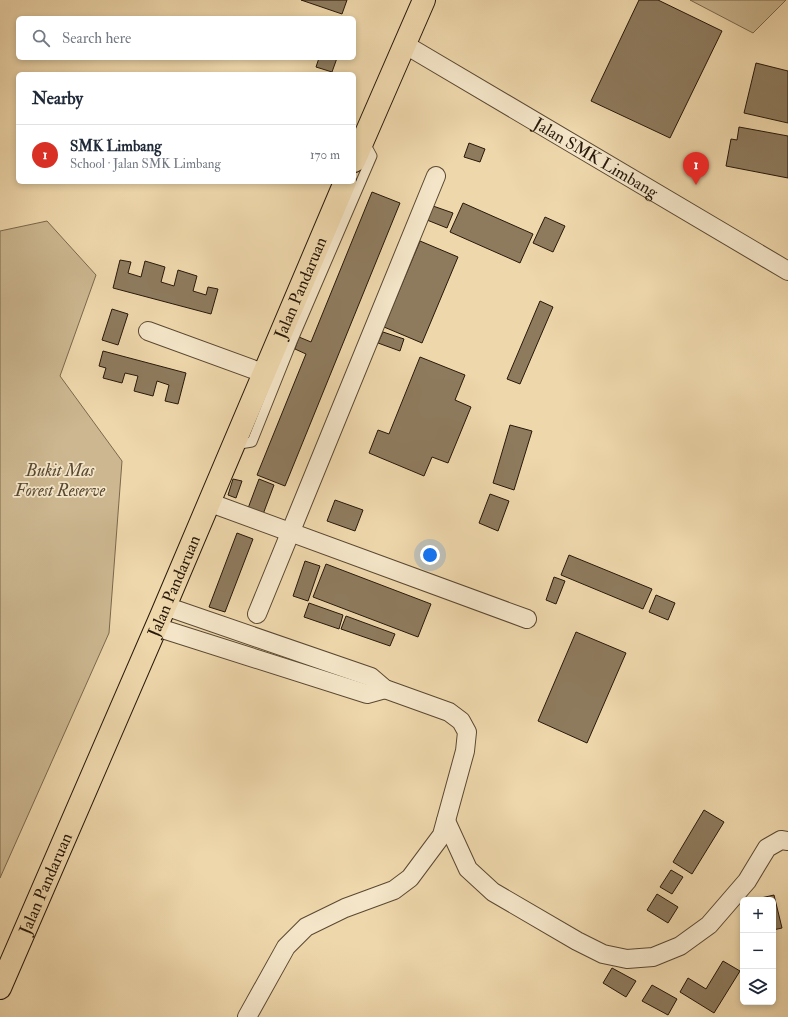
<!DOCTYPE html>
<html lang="en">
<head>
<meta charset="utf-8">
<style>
	body { margin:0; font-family:"IM FELL Double Pica",serif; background:#f2f2f3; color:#1f2937 }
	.controls { position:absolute; right:12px; bottom:12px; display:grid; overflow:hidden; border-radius:6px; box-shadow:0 2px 6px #0003 }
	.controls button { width:36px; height:36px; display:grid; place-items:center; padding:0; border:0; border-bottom:1px solid #e0e1e3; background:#fff; color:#1f2937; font:20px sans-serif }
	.you { position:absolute; left:430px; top:555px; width:14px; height:14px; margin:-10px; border:3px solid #fff; border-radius:50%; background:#1a73e8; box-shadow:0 0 0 6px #1a73e833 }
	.badge { display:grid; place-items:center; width:26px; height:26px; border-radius:50%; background:#d93025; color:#fff; font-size:13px; font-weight:700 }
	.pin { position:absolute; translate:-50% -33px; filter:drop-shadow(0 1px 2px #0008) }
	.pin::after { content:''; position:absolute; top:21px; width:14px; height:12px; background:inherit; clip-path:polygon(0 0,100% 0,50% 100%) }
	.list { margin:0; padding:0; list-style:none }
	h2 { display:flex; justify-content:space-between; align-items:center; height:52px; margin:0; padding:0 16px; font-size:17px }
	h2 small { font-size:13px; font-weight:400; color:#747a83 }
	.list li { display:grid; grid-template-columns:26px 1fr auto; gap:12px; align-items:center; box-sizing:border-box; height:60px; padding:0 16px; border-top:1px solid #e0e1e3 }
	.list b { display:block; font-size:15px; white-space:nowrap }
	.list p { margin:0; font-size:13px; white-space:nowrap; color:#747a83 }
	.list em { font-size:13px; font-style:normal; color:#747a83 }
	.icon { flex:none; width:22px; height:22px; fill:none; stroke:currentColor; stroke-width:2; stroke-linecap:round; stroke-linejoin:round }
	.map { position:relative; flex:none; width:788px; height:1017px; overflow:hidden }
	.search { position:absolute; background:#fff; box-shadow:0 2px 6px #0003; left:16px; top:16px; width:340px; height:44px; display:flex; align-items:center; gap:10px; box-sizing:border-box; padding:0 14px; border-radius:6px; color:#747a83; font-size:15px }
	.panel { position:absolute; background:#fff; box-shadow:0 2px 6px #0003; left:16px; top:72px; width:340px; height:112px; border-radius:6px }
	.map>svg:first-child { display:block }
	.green { fill:#ccb790; stroke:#7a684d }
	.building { fill:#8e7b5e; stroke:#27180a }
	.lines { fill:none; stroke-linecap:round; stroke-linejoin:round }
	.service-casing { stroke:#594832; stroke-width:11 }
	.minor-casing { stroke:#594832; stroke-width:20 }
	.trunk-casing { stroke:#27180a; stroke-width:24 }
	.service { stroke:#f4e5c8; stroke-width:9 }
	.minor { stroke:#f4e5c8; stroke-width:18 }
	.trunk { stroke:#eed7ab; stroke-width:22 }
	.labels { text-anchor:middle; stroke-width:3.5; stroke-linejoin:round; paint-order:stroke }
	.street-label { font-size:17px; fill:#27180a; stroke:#f4e5c8 }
	.park-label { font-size:17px; font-style:italic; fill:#594832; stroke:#f4e5c8 }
</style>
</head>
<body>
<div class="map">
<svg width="788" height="1017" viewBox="0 0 788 1017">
	<rect width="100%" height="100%" fill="#eed7ab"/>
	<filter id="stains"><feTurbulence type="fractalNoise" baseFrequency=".005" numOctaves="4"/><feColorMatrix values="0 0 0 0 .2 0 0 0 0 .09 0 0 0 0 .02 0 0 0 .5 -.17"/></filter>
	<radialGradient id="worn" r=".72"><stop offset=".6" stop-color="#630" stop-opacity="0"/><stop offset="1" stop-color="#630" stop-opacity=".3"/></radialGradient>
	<!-- green -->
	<path class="green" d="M690 0H786L753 33Z
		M47 221 96 275 60 376 122 461 109 633 0 878V231Z"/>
	<!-- building -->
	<path class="building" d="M301 0H347L342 14Z
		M639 0H658L722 31 670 138 591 101Z
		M319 58H337L332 72 316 67Z
		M756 63 788 71V123L744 113Z
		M739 127 788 136V178L726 166 731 139 737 140Z
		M469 143 485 149 480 162 464 157Z
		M372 192 400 203 285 486 257 475 306 354 295 349 299 337 311 342Z
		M463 203 533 234 520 263 450 232Z
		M433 206 453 213 447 228 427 220Z
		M545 217 565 226 553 252 533 243Z
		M420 241 458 257 422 343 384 327Z
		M120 260 131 262 128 273 141 277 145 261 165 267 161 282 174 286 178 270 197 276 193 291 206 295 208 287 218 289 211 314 113 288Z
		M540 301 553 307 520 384 507 379Z
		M112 309 128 314 118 345 102 340Z
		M383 332 404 339 400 351 378 343Z
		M103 351 186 373 178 404 165 401 169 385 157 381 153 396 134 391 138 376 125 373 122 383 103 378 106 368 99 366Z
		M420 357 465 375 455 400 471 407 448 463 432 457 424 476 369 453 378 430 389 434Z
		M510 425 532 431 514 490 493 483Z
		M233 479 242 481 236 498 228 495Z
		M259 479 274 485 262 517 247 511Z
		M490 494 509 501 498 531 479 523Z
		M335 500 363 510 355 531 327 521Z
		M237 533 253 539 225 612 209 607Z
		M569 555 652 589 643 609 561 575Z
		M305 561 320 566 308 601 293 596Z
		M326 564 431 604 418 637 313 597Z
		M554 577 565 581 556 604 546 600Z
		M656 595 675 603 668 620 649 612Z
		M309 603 343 615 339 629 304 617Z
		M346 616 395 634 390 646 341 629Z
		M576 632 626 653 587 743 538 721Z
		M704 810 724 822 692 874 673 862Z
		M671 870 683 877 672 894 660 887Z
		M657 894 678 907 668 923 647 910Z
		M774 895 782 928 773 930V900H752Z
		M723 961 740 971 714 1013 680 992 688 978 706 989Z
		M612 968 636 981 626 997 603 983Z
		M652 985 677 999 668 1015 642 1001Z"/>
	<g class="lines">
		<!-- service casing -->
		<g class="service-casing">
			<path id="service" d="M234 445 252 442 292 342 372 156 365 143"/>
		</g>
		<!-- minor casing -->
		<g class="minor-casing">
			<g id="minor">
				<path id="s1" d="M404 44 788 271"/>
				<path d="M148 331 263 373"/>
				<path d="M208 502 527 619"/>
				<path d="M165 606 371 677 385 689 449 712 461 721 467 732 465 751 442 835 410 878 394 890 345 908 306 927 286 947 247 1017"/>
				<path d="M257 614 436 176"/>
				<path d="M156 627 367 694 385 689"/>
				<path d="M446 821 468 869 493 892 577 941 603 954 627 959 653 957 680 946 709 925 747 881 767 848 781 840 788 841"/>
			</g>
		</g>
		<!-- trunk casing -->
		<g class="trunk-casing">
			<g id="trunk">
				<path d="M354 161 424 0"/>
				<path id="s2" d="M0 988 161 616 345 182"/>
			</g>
		</g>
		<!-- service -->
		<use href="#service" class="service"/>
		<!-- minor -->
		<use href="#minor" class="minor"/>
		<!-- trunk -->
		<use href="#trunk" class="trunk"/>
	</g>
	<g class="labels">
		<!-- street labels -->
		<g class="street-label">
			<text dy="6" stroke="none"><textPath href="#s1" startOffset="223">Jalan SMK Limbang</textPath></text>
			<text dy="6" stroke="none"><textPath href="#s2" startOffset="762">Jalan Pandaruan</textPath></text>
			<text dy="6" stroke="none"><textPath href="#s2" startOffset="438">Jalan Pandaruan</textPath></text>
			<text dy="6" stroke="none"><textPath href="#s2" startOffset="114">Jalan Pandaruan</textPath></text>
		</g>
		<!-- park labels -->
		<g class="park-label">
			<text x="60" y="476">Bukit Mas<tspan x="60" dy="20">Forest Reserve</tspan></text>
		</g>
	</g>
	<rect width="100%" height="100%" filter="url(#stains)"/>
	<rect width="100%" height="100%" fill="url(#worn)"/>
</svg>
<div class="controls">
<button>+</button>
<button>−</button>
<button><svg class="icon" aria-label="layers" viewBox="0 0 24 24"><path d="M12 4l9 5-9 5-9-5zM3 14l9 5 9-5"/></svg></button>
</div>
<div class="you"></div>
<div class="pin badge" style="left:696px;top:185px">1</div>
<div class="search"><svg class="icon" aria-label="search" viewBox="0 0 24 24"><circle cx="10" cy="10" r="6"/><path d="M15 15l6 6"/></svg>Search here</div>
<section class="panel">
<h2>Nearby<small></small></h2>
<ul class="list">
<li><span class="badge">1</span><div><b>SMK Limbang</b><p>School · Jalan SMK Limbang</p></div><em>170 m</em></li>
</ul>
</section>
</div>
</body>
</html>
